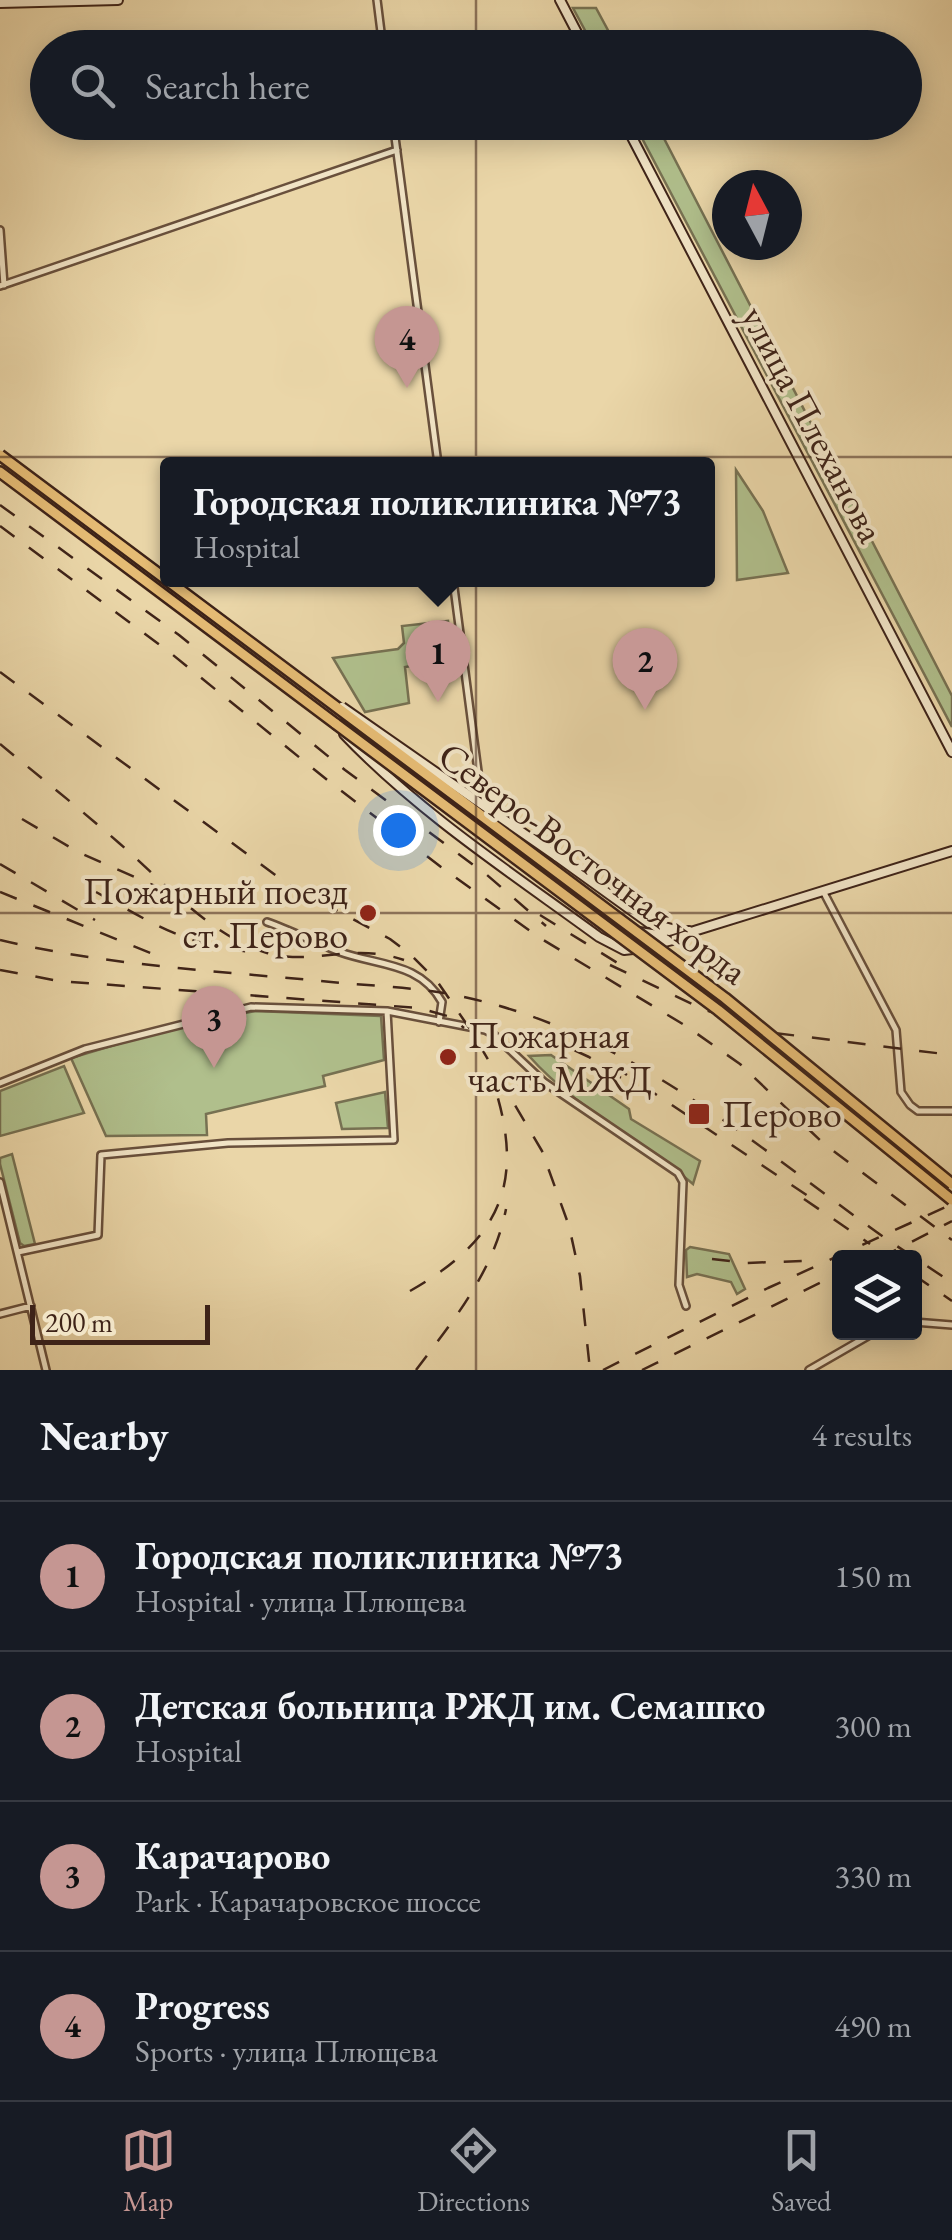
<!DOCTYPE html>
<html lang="en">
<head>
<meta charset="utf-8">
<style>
	body { margin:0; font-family:"EB Garamond",serif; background:#20242c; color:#f1f3f6 }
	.controls { position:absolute; right:30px; bottom:30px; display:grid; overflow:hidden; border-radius:10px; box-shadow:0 5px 25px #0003 }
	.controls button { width:90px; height:90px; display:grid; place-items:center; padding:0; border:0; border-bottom:2px solid #363941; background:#171b24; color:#f1f3f6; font:50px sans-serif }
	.compass { position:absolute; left:712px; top:170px; width:90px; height:90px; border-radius:50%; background:#171b24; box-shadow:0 5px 25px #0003; rotate:353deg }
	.scale { position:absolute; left:30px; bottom:25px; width:180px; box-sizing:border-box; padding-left:10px; border:5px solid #3e2318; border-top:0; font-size:28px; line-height:35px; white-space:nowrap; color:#3e2318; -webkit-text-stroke:8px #f1e4c6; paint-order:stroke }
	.you { position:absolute; left:398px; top:830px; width:35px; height:35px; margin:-25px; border:8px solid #fff; border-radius:50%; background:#1a73e8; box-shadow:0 0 0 15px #1a73e833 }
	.badge { display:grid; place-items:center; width:65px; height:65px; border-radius:50%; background:#c59692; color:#111; font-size:32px; font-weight:700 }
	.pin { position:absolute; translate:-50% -82px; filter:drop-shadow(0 2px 5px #0008) }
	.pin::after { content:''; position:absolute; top:52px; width:35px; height:30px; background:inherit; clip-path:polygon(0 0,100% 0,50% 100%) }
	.popup { position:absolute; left:160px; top:457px; width:555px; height:130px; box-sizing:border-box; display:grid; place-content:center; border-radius:10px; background:#171b24; filter:drop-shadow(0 2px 8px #0005); font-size:32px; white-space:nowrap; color:#9ea1a6 }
	.popup b { font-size:38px; color:#f1f3f6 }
	.popup::after { content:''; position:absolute; left:50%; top:100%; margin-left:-20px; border:20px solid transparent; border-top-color:#171b24 }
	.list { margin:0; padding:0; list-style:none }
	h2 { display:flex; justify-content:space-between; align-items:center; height:130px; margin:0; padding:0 40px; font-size:42px }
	h2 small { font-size:32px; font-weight:400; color:#9ea1a6 }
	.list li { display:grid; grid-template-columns:65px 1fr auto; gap:30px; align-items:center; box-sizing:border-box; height:150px; padding:0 40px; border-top:2px solid #363941 }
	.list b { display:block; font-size:38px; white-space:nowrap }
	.list p { margin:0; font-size:32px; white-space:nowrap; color:#9ea1a6 }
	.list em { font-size:32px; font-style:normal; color:#9ea1a6 }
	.icon { flex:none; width:55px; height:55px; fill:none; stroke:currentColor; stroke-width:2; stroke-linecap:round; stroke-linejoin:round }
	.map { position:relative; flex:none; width:952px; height:1370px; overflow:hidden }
	.search { position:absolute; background:#171b24; box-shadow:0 5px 25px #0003; left:30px; right:30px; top:30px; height:110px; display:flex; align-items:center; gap:25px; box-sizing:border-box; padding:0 35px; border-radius:55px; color:#9ea1a6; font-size:38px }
	.sheet { height:730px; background:#171b24 }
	nav { display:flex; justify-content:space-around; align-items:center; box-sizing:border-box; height:140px; border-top:2px solid #363941; background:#171b24; font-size:28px; color:#9ea1a6 }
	nav a { display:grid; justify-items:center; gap:5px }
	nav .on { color:#c59692 }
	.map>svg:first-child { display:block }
	.green { fill:#b0bf8c; stroke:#777152; stroke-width:2.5 }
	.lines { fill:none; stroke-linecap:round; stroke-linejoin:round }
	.street-casing { stroke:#69503c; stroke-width:10 }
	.secondary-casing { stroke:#3e2318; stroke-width:12 }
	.primary-casing { stroke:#3e2318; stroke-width:14 }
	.street { stroke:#f1e4c6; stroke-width:5 }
	.secondary { stroke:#f1e4c6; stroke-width:8 }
	.primary { stroke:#e5bb74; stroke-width:9 }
	.rail { stroke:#3e2318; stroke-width:2.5; stroke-dasharray:18 18; stroke-linecap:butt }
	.secondary-bridge-casing { stroke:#3e2318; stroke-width:12; stroke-linecap:butt }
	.primary-bridge-casing { stroke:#3e2318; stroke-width:14; stroke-linecap:butt }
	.secondary-bridge { stroke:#f1e4c6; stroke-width:8 }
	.primary-bridge { stroke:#e5bb74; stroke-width:9 }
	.grid { fill:none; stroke:#3e2318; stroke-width:2.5; stroke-opacity:0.55 }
	.poi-dot { fill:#8f2418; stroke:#f1e4c6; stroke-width:4 }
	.labels { text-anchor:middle; stroke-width:8; stroke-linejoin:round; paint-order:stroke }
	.street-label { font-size:38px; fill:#3e2318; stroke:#f1e4c6 }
	.poi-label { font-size:38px; fill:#3e2318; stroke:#f1e4c6; text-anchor:start }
</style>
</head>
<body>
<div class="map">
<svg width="952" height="1370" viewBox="0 0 952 1370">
	<rect width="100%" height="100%" fill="#ead6a8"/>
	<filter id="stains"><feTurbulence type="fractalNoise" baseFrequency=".002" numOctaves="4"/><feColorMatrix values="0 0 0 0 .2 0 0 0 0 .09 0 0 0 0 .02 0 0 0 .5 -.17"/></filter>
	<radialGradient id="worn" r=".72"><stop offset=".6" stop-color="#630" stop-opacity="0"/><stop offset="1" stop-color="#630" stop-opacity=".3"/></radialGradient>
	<!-- green -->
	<path class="green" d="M573 8H596L617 47H594Z
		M634 123H656L952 696V727Z
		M736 470 763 511 788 573 737 580Z
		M448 621 452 659 405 667 409 703 365 712 333 658 398 649 404 643 402 626Z
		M255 1011 381 1016 384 1060 323 1076 325 1086 206 1114 207 1135 106 1136 71 1058 168 1029Z
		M551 1055 629 1109 631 1119 700 1161 693 1184C640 1139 575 1108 529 1056Z
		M64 1066 84 1113 0 1136V1091Z
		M385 1092 388 1128 342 1129 336 1103Z
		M12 1154 35 1244 24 1246 20 1243 0 1164V1158Z
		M690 1247 729 1254 745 1289 737 1294 731 1282 697 1274 687 1277 686 1250Z"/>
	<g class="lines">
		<!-- street casing -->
		<g class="street-casing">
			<path id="street" d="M377 0 383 48
				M393 122 438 464
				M0 230 4 285
				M0 286 397 150
				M453 580 479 779 476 791 459 814
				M823 891 896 1030 901 1092 910 1105 918 1111H952
				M267 922C292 931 316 943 340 952 379 966 420 962 442 1002L439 1022
				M0 1083 85 1049 251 1007 387 1011 485 1030 493 1034 544 1082 678 1173 683 1182 679 1285 686 1306
				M0 1182 46 1370
				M18 1252 98 1235 101 1155 228 1143 394 1140 387 1011
				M0 1314 31 1306
				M914 1322 952 1325
				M809 1370 875 1332"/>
		</g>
		<!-- secondary casing -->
		<g class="secondary-casing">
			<path id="secondary" d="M560 0 585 48
				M0 3 118 0
				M624 122 952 752
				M344 734C418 812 513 874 599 937L624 950 660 946
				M556 856 649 923 680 931
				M619 931C643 946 670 946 694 931L952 851
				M639 932 658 935 689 931"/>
		</g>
		<!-- primary casing -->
		<g class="primary-casing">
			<path id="primary" d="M0 472 336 724"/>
		</g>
		<!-- street -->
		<use href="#street" class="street"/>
		<!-- secondary -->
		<use href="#secondary" class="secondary"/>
		<!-- primary -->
		<use href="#primary" class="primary"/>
		<!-- rail -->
		<path class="rail" d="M0 505 179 635 345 770 487 875 546 926
			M0 526 168 651 331 783 441 867 540 938 686 1026 740 1064 823 1143 952 1240
			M0 672 289 885 390 939 410 954 437 981 470 1029 542 1151 569 1226 580 1276 590 1370
			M0 744C40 777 80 809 119 843 163 881 210 936 267 953 315 966 352 942 404 960
			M22 819 78 852 164 890
			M0 864 95 920
			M0 892 158 956
			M96 892C154 924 184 945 252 952
			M540 915 624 967
			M0 940C108 966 221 971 331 982 373 986 417 987 459 996 618 1028 743 1135 871 1228 897 1247 925 1264 952 1283
			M610 965 705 1010 775 1033 952 1055
			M0 970 59 981 419 1008 451 1017 464 1028
			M542 1035 589 1057 621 1078
			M612 1065 820 1204
			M804 1199 870 1244
			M880 1258 952 1221
			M712 1259 746 1263 802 1261
			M914 1275 952 1301
			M410 1291C499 1240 526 1185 494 1085
			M416 1370C453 1321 494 1271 506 1209
			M603 1370 768 1288 952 1204
			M642 1370 840 1273"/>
		<!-- secondary-bridge casing -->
		<g class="secondary-bridge-casing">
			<path id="secondary-bridge" d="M342 707 556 856"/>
		</g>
		<!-- primary-bridge casing -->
		<g class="primary-bridge-casing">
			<path id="primary-bridge" d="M0 455 725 998 952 1184
				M336 724 718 1010 952 1200"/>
		</g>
		<!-- secondary-bridge -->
		<use href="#secondary-bridge" class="secondary-bridge"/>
		<!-- primary-bridge -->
		<use href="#primary-bridge" class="primary-bridge"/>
	</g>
	<!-- grid -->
	<path class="grid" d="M476 0V48M476 122V1370M0 457H952M0 913H952"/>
	<!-- markers -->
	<g class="poi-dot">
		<circle cx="368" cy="913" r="10"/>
		<circle cx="448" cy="1057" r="10"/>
		<rect x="687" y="1102" width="24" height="24" rx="5"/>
	</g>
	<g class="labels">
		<!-- street labels -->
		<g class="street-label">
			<text transform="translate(813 424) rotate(62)" y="13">улица Плеханова</text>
			<text transform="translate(593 863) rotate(37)" y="13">Северо-Восточная хорда</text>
		</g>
		<!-- poi labels -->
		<g class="poi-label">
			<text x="348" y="904" text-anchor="end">Пожарный поезд<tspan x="348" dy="44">ст. Перово</tspan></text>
			<text x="468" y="1048">Пожарная<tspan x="468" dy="44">часть МЖД</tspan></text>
			<text x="722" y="1127">Перово</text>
		</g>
	</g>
	<rect width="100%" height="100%" filter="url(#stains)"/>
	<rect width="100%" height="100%" fill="url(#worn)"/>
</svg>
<div class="controls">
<button><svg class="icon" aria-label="layers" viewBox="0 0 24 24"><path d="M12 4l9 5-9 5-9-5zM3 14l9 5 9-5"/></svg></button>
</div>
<svg class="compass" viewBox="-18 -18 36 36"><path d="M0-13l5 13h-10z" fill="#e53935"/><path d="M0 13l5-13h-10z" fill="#9ea1a6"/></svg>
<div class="scale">200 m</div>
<div class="you"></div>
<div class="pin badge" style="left:438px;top:702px">1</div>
<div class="popup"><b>Городская поликлиника №73</b>Hospital</div>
<div class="pin badge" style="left:645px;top:710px">2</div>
<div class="pin badge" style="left:214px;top:1068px">3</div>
<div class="pin badge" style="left:407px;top:388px">4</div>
<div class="search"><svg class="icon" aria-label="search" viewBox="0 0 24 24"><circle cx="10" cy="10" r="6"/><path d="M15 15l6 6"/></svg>Search here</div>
</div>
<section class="sheet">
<h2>Nearby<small>4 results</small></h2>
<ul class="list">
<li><span class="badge">1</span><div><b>Городская поликлиника №73</b><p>Hospital · улица Плющева</p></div><em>150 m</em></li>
<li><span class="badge">2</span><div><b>Детская больница РЖД им. Семашко</b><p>Hospital</p></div><em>300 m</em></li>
<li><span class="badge">3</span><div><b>Карачарово</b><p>Park · Карачаровское шоссе</p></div><em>330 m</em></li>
<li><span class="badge">4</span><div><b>Progress</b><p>Sports · улица Плющева</p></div><em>490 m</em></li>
</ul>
</section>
<nav>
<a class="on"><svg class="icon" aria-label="map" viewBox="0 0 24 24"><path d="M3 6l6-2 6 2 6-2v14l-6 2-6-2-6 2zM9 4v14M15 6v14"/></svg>Map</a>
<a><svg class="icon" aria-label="directions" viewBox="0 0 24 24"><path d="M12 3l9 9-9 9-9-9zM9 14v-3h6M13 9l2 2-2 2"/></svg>Directions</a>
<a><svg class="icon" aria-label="saved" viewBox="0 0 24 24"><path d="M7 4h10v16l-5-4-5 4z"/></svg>Saved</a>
</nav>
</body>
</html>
